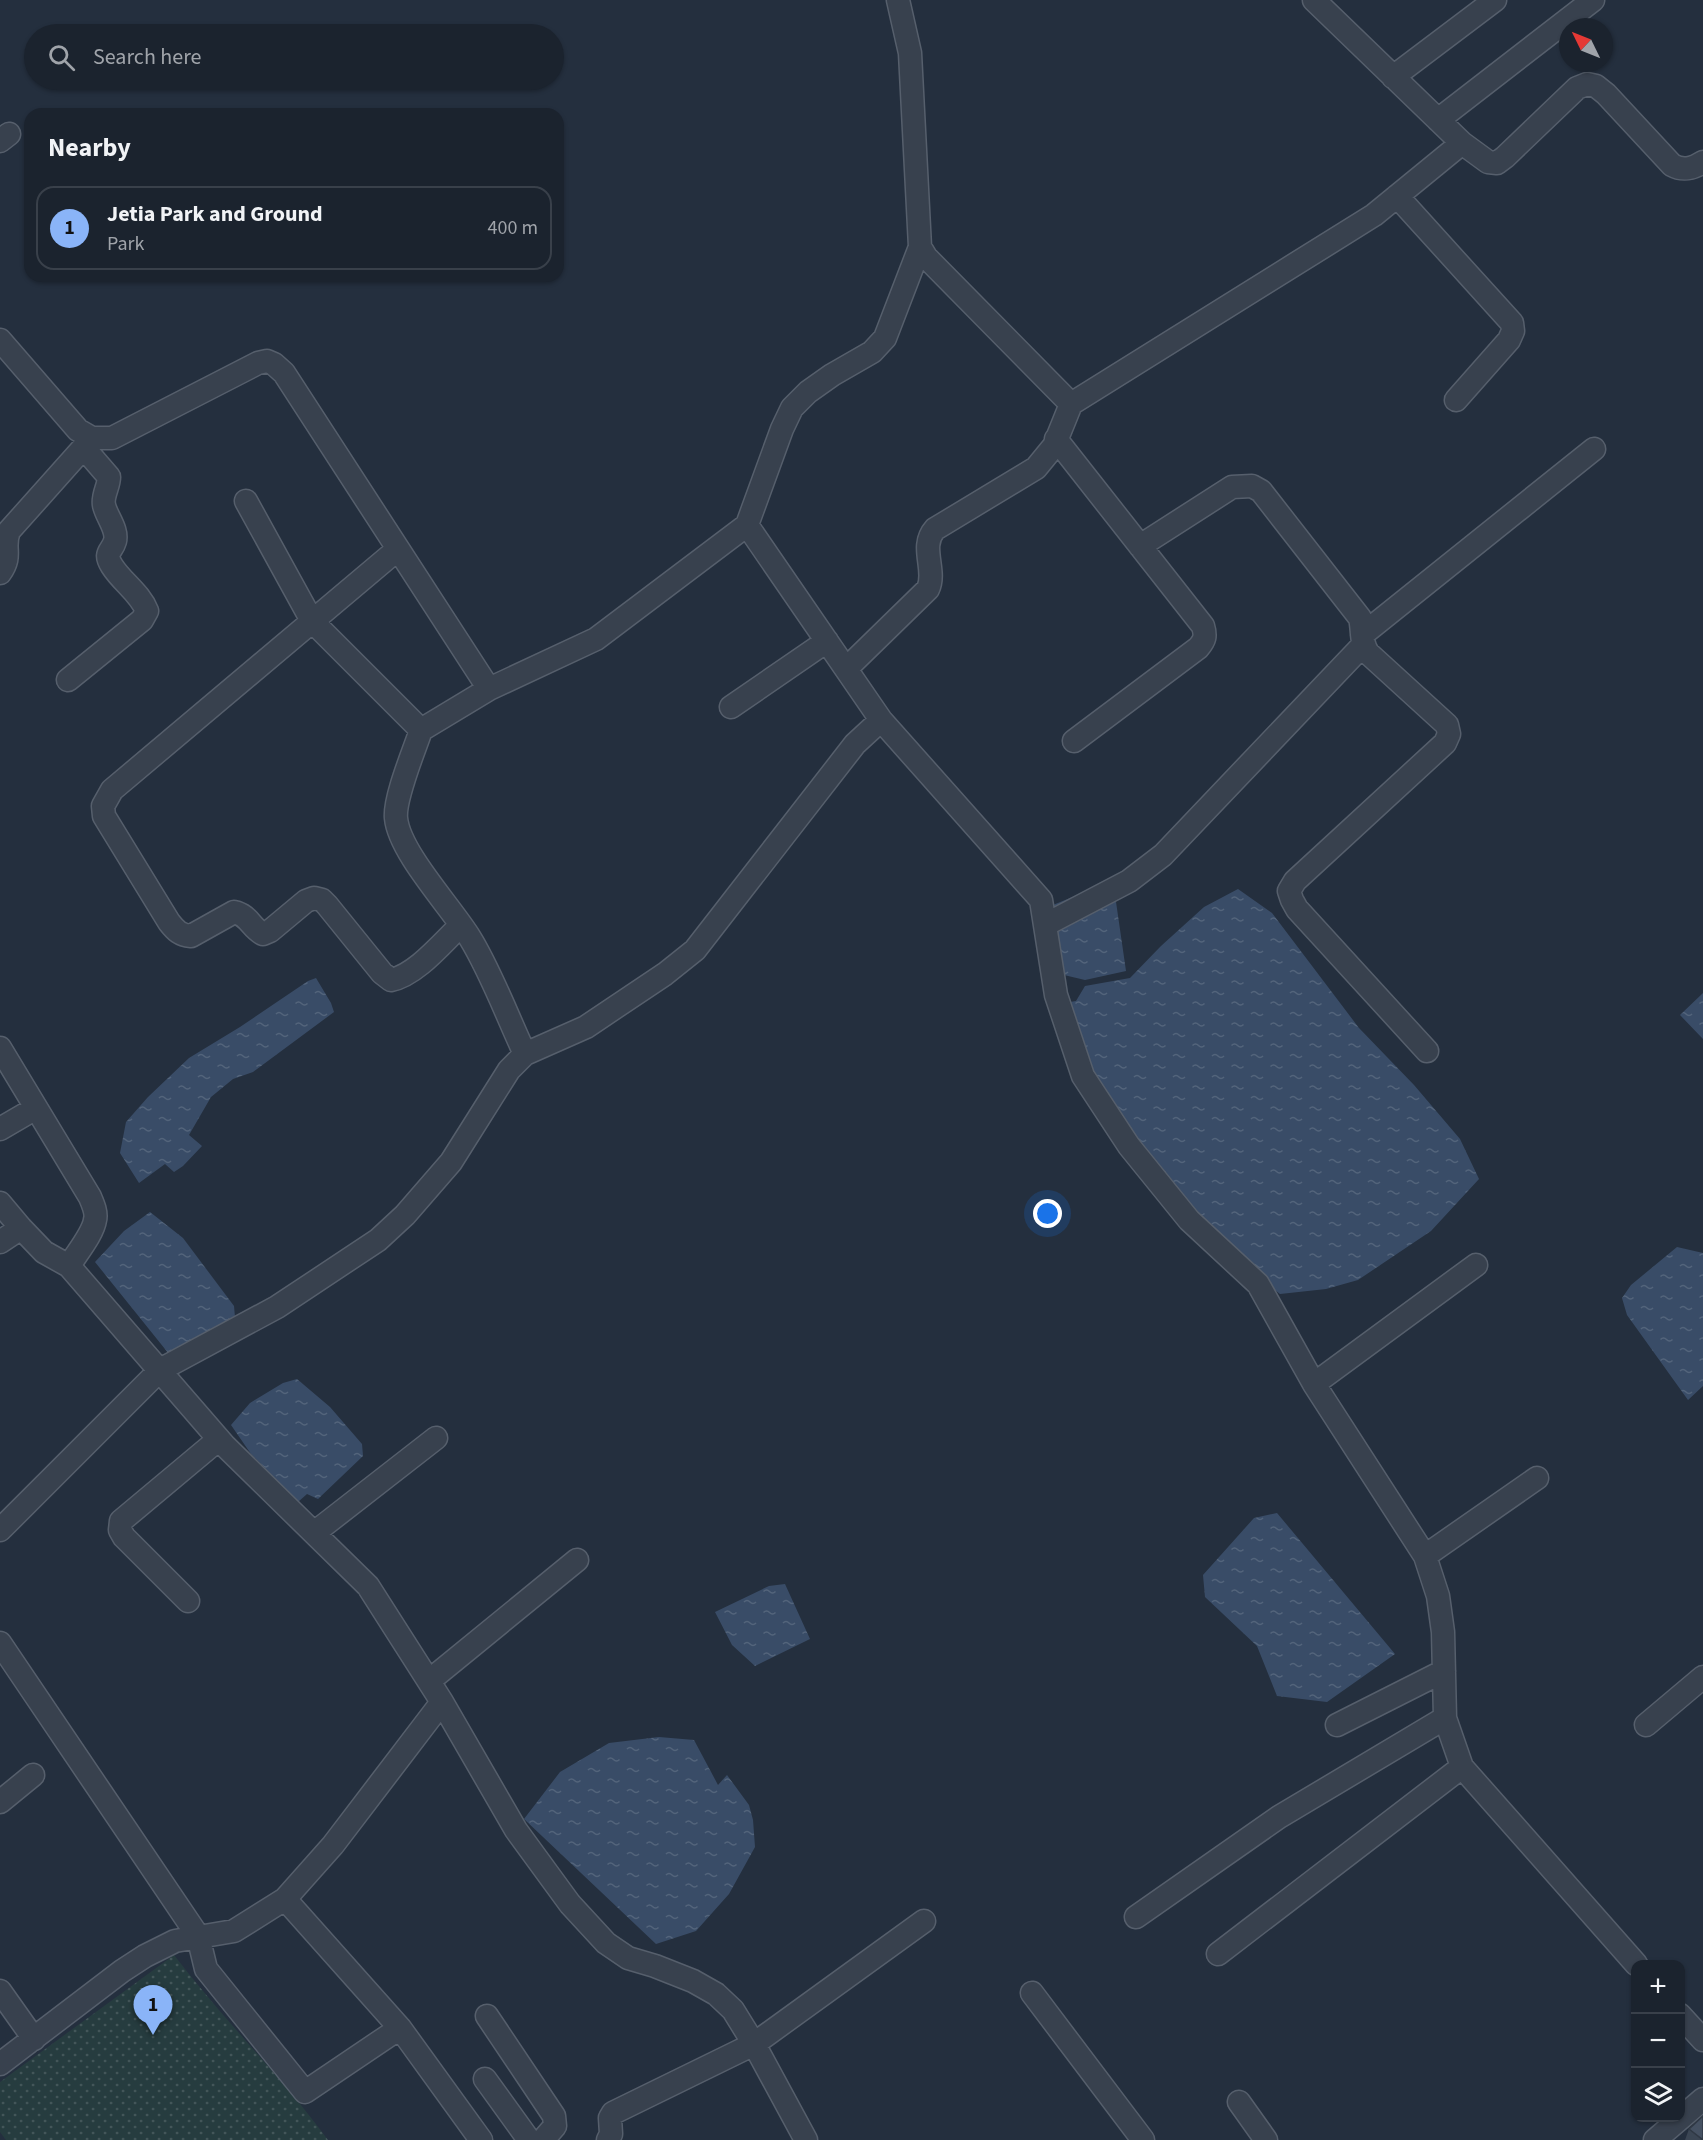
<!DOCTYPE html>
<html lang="en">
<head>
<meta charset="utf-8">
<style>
	body { margin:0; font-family:"Source Sans 3",sans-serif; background:#242b36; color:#f1f3f6 }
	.controls { position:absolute; right:18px; bottom:18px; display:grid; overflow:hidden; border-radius:12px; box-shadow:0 2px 4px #0004 }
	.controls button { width:54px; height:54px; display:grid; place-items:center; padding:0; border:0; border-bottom:2px solid #39404a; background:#1b232e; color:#f1f3f6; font:30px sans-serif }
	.compass { position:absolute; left:1559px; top:18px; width:54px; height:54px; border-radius:50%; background:#1b232e; box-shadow:0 2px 4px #0004; rotate:313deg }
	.you { position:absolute; left:1048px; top:1214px; width:21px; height:21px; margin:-15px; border:4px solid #fff; border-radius:50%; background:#1a73e8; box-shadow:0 0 0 9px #1a73e833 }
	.badge { display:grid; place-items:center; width:39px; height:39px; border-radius:50%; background:#8ab4f8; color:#111; font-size:20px; font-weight:700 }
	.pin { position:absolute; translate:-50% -50px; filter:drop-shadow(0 2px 3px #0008) }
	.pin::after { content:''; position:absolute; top:32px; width:21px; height:18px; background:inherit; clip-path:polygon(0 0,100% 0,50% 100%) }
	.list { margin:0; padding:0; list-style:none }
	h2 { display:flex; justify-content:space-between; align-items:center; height:78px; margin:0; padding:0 24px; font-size:26px }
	h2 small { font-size:20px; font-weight:400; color:#a0a4aa }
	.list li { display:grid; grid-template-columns:39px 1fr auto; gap:18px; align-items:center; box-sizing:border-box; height:84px; margin:0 12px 12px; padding:0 12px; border:2px solid #39404a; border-radius:18px }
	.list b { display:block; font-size:22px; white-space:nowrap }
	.list p { margin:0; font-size:20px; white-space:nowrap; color:#a0a4aa }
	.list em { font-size:20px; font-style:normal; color:#a0a4aa }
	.icon { flex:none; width:33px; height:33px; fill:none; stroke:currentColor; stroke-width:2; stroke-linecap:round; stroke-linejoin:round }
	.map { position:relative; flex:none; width:1703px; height:2140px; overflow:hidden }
	.search { position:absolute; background:#1b232e; box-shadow:0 2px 4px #0004; left:24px; top:24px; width:540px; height:66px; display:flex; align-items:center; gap:15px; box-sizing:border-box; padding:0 21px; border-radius:33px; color:#a0a4aa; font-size:22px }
	.panel { position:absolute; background:#1b232e; box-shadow:0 2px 4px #0004; left:24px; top:108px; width:540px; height:174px; border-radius:18px }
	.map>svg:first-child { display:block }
	.park { fill:url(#park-dots) }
	.water { fill:url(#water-ripples) }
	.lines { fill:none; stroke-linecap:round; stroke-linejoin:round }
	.minor-casing { stroke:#565f6c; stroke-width:25 }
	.minor { stroke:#38414e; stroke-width:22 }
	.wall { fill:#3b4654 }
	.building { fill:#455162; stroke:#303945; stroke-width:1.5 }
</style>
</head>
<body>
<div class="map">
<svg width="1703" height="2140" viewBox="0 0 1703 2140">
	<defs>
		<pattern id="park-dots" width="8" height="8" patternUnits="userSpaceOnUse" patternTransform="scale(1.5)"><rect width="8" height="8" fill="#263c3f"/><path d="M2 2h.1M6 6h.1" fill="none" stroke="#435659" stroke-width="1.8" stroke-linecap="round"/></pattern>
		<pattern id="water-ripples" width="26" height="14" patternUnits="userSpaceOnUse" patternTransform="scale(1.5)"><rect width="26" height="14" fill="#394c67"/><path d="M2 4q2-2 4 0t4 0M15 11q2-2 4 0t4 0" fill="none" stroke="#53647b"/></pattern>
	</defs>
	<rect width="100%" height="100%" fill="#242f3e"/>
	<!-- park -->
	<path class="park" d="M174 1955C223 2019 280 2075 328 2140H6L0 2132V2082Z"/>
	<!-- water -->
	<path class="water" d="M1092 889 1115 895 1126 971 1085 980 1064 975 1053 905Z
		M1238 889 1272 913 1359 1028 1414 1085 1460 1139 1479 1179 1431 1231 1358 1280 1326 1289 1280 1294 1215 1244 1083 1076 1070 1002 1076 1001 1085 986 1130 978 1161 946 1204 907Z
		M316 978 331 1003 334 1012 253 1072 233 1079 211 1097 189 1135 202 1146 183 1166 174 1172 165 1164 139 1183 120 1153 126 1122 148 1097 189 1058 240 1027 308 981Z
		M1703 993V1039L1680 1015Z
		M150 1212 183 1238 234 1306 236 1329 169 1354 95 1262 124 1231Z
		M1677 1247 1703 1253V1386L1688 1400 1627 1315 1622 1298 1631 1285Z
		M297 1379 330 1407 362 1444 363 1456 318 1499 307 1494 298 1502 251 1454 231 1425 250 1403 283 1383Z
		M1277 1513 1395 1654 1327 1702 1277 1696 1257 1646 1205 1597 1203 1575 1254 1518Z
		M785 1584 810 1639 755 1666 732 1645 715 1612 769 1586Z
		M659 1737 694 1740 718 1785 727 1775 749 1805 753 1820 755 1847 729 1894 696 1931 656 1944 524 1819 560 1772 609 1743Z"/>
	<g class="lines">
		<!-- minor casing -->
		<g class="minor-casing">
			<path id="minor" d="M898 0 910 53 920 247 926 257 1071 404
				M1314 0 1462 143 1488 162 1497 163 1505 157 1577 88 1587 84 1596 86 1606 94 1672 165C1683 171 1692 169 1703 162
				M1393 77 1495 0
				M1438 120 1593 0
				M0 141 9 134
				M1397 196 1512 323 1513 331 1509 340 1456 400
				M0 340 78 430 92 438H112L258 363 267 361 274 364 284 373 489 689
				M1056 439 1203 626C1206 636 1205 640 1198 648L1074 741
				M246 501 312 621 421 730
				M747 525 881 720 1041 900 1056 995 1083 1076 1129 1146 1189 1220 1258 1284 1314 1384 1425 1556 1438 1596 1443 1632 1445 1718 1462 1767 1636 1964
				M1140 546 1232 487 1252 486 1261 491 1360 618C1363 630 1360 641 1368 653L1447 725 1449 734 1445 743 1295 881 1289 891 1292 900 1297 909 1427 1051
				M398 549 112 790 103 806 104 816 169 922C176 931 180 935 191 936L234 912C249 915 251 928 263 934L270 931 306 901 314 898 322 900 327 905 382 973 391 980C416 975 442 943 461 925
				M0 573C13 555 2 548 9 531L92 438
				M1362 635 1594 449
				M846 669 928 589C937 570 919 547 935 529L1036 468 1054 446 1071 404 1374 215 1462 143
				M68 680 142 620 147 611C140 593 122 582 112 566 103 552 112 552 115 541 118 529 106 516 104 505 102 496 109 486 109 477L84 448
				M731 707 827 641
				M1045 925 1129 881 1163 855 1363 645
				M0 1048 90 1197C93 1204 97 1213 95 1220 93 1234 76 1254 69 1266
				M525 1054C508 1018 491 972 470 938 451 907 399 852 396 818 394 798 414 751 421 730L489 689 596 639 747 525 782 429 792 408 808 392 832 375 872 352 885 338 920 247
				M0 1129 36 1108
				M0 1203 21 1228 44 1252 69 1266 224 1445 368 1586 442 1702 516 1830 570 1904 606 1943 628 1958 655 1966 693 1981 716 1994 733 2010 754 2044 806 2140
				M0 1242 21 1228
				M1314 1384 1476 1265
				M0 1530 160 1370 277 1307 378 1240 405 1215 451 1162 509 1070 525 1054 586 1027 665 974 695 950 855 744 881 720
				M314 1533 436 1438
				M1425 1556 1537 1478
				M188 1601 124 1537 120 1530 121 1521 219 1439
				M0 1643 198 1936 206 1969 305 2092 400 2028
				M429 1681 577 1560
				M1337 1725 1444 1671
				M1646 1725 1703 1677
				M0 1802 33 1775
				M285 1899 400 2028 481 2140
				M1136 1917 1279 1817 1445 1718
				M1218 1954 1462 1767
				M0 1991 34 2039
				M1032 1993 1143 2140
				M1680 2015 1703 2040
				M487 2016 554 2116 555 2126 543 2140
				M0 2064 122 1971 145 1956 175 1941 234 1931 285 1899 333 1845 442 1702
				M485 2079 529 2140
				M1239 2102 1266 2140
				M608 2140 611 2134 610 2118 613 2113 754 2044 924 1921
				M1655 2140 1703 2099"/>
		</g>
		<!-- minor -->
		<use href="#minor" class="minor"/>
	</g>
	<!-- wall -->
	<path class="wall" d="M1689 2129 1703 2140H1685Z"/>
	<!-- building -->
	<path class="building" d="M1703 2116V2140L1689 2129Z"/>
</svg>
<div class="controls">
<button>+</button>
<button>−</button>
<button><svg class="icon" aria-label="layers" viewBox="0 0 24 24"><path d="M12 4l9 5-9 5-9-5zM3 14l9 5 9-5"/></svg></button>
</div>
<svg class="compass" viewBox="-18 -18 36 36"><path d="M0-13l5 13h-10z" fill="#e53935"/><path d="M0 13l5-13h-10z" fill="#a0a4aa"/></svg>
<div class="you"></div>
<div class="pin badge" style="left:153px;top:2035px">1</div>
<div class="search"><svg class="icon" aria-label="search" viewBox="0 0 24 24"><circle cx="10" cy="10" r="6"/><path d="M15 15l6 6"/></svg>Search here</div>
<section class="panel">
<h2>Nearby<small></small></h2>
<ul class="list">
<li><span class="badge">1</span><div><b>Jetia Park and Ground</b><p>Park</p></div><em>400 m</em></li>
</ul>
</section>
</div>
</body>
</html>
